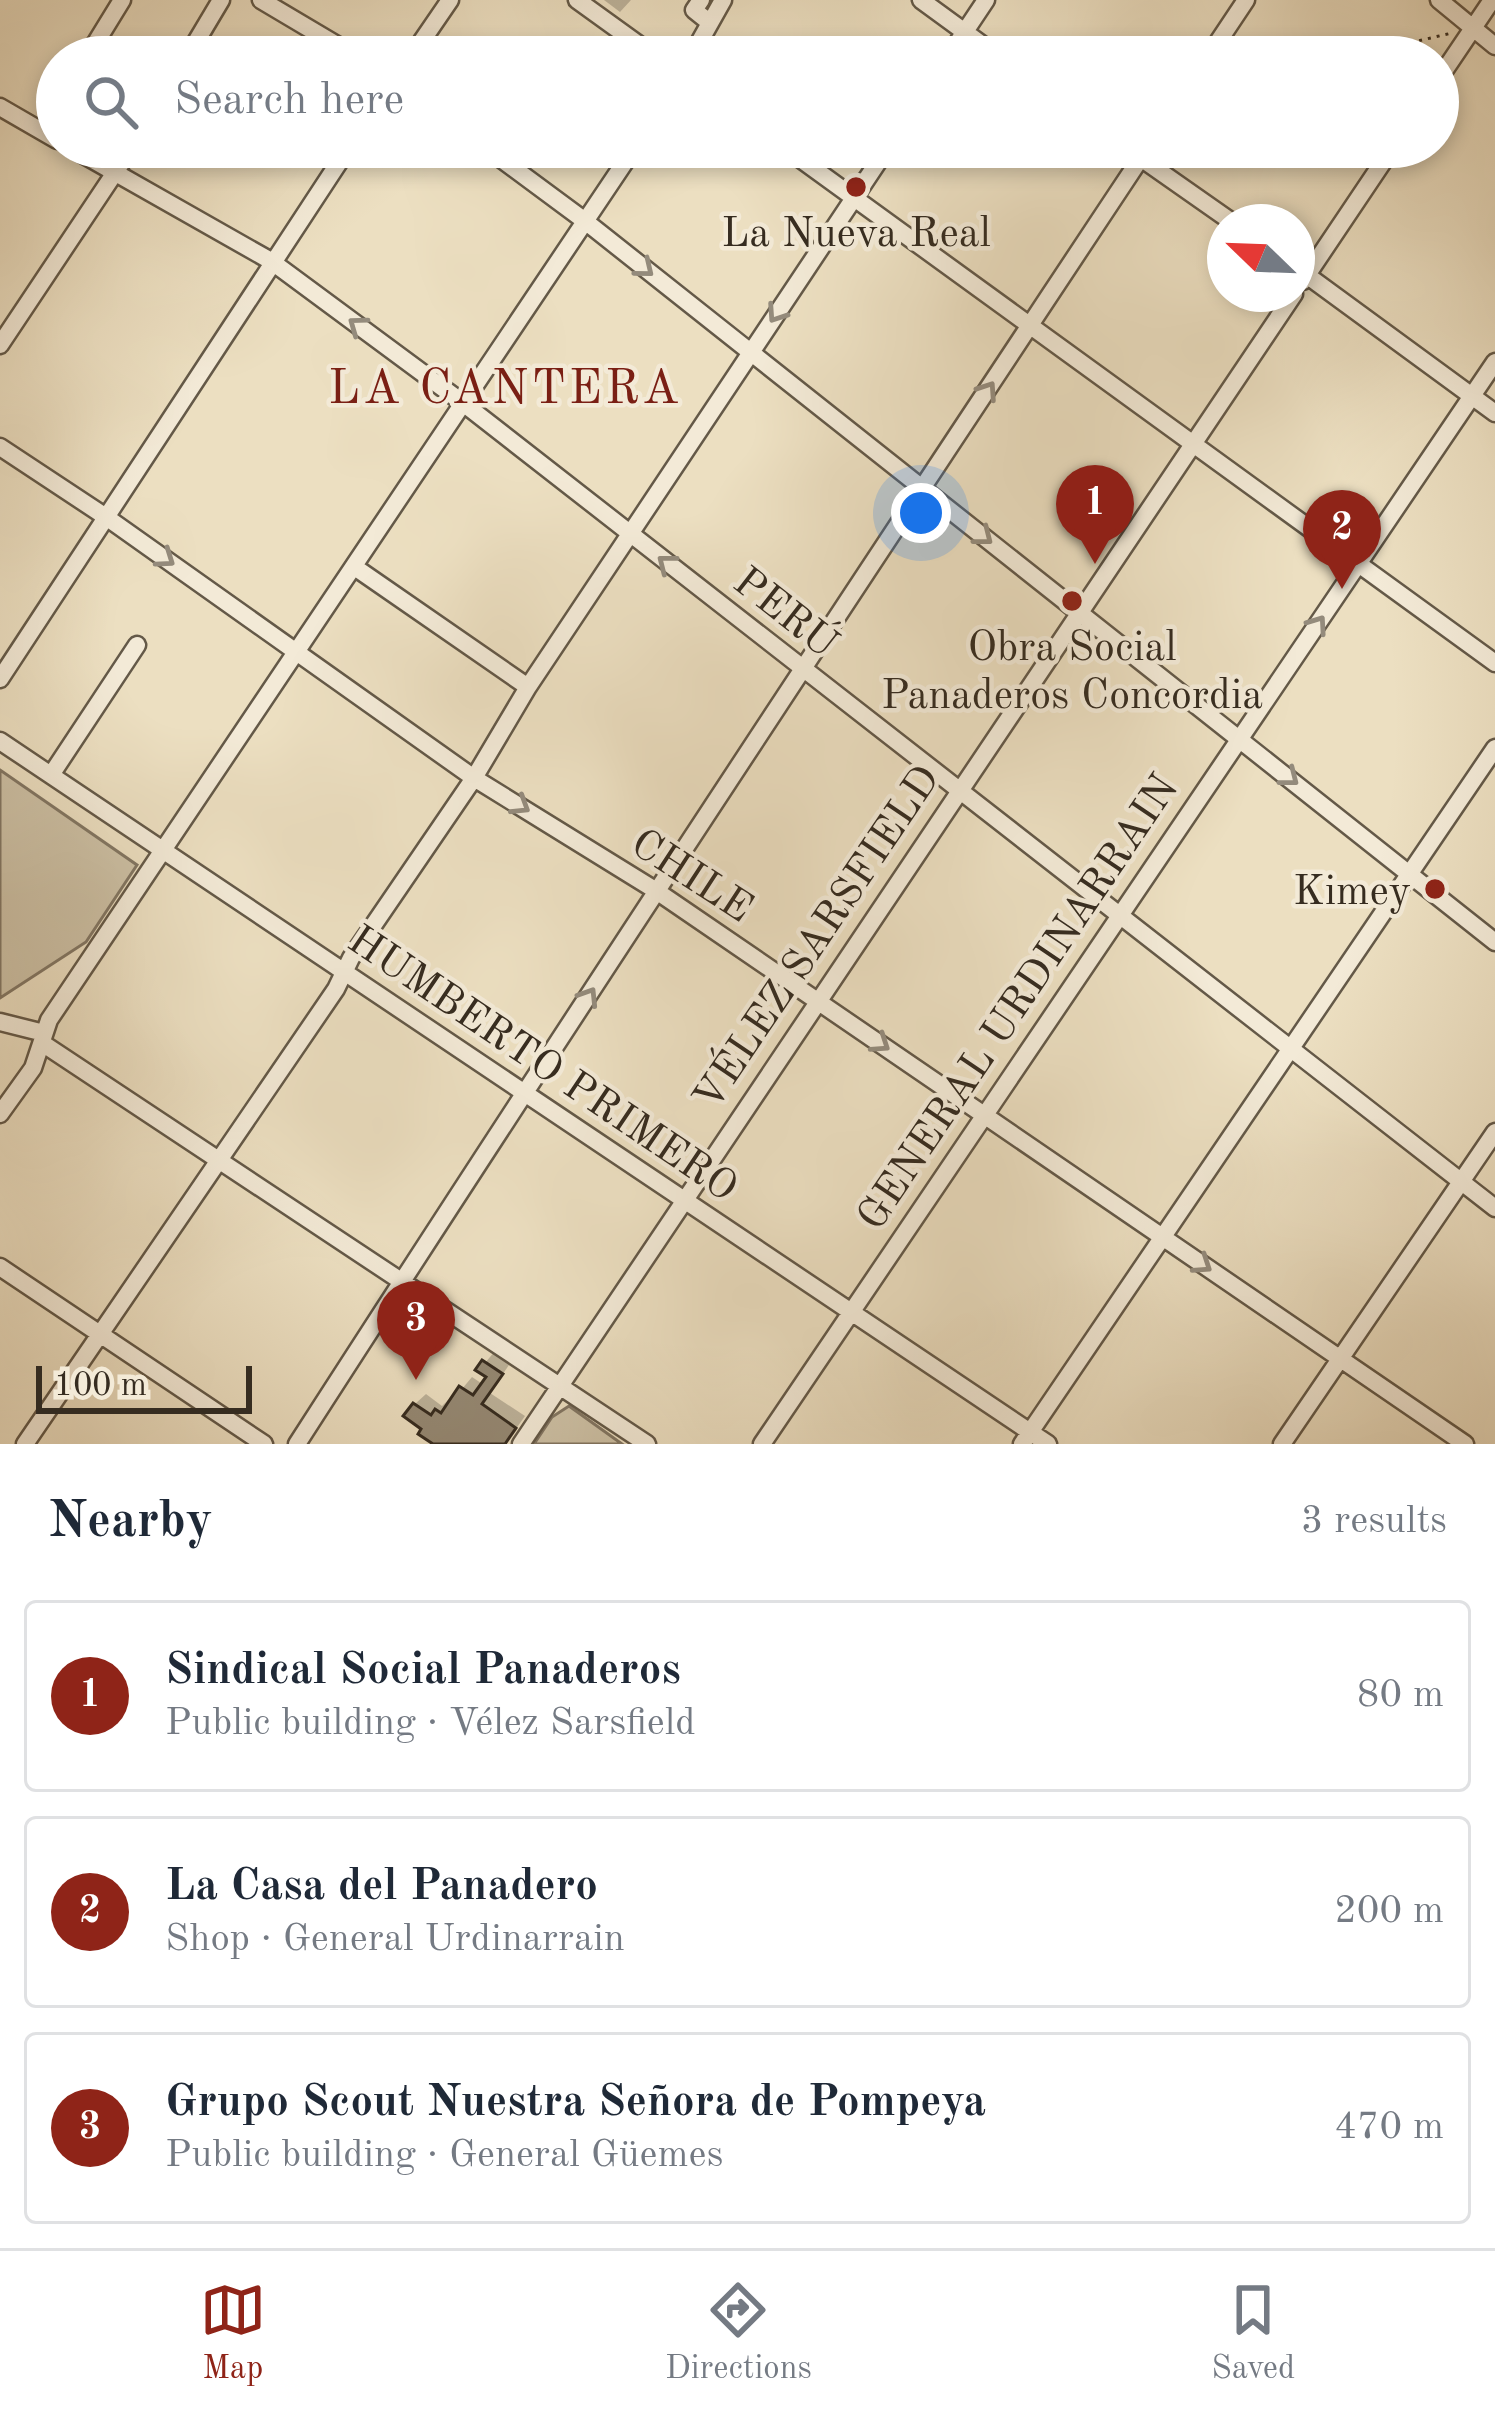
<!DOCTYPE html>
<html lang="en">
<head>
<meta charset="utf-8">
<style>
	body { margin:0; font-family:"Old Standard TT",serif; background:#f2f2f3; color:#1f2937 }
	.compass { position:absolute; left:1207px; top:204px; width:108px; height:108px; border-radius:50%; background:#fff; box-shadow:0 6px 18px #0003; rotate:293deg }
	.scale { position:absolute; left:36px; bottom:30px; width:216px; box-sizing:border-box; padding-left:12px; border:6px solid #362c20; border-top:0; font-size:33px; line-height:42px; white-space:nowrap; color:#362c20; -webkit-text-stroke:9px #f3ead7; paint-order:stroke }
	.you { position:absolute; left:921px; top:513px; width:42px; height:42px; margin:-30px; border:9px solid #fff; border-radius:50%; background:#1a73e8; box-shadow:0 0 0 18px #1a73e833 }
	.badge { display:grid; place-items:center; width:78px; height:78px; border-radius:50%; background:#8f2418; color:#fff; font-size:39px; font-weight:700 }
	.pin { position:absolute; translate:-50% -99px; filter:drop-shadow(0 3px 6px #0008) }
	.pin::after { content:''; position:absolute; top:63px; width:42px; height:36px; background:inherit; clip-path:polygon(0 0,100% 0,50% 100%) }
	.list { margin:0; padding:0; list-style:none }
	h2 { display:flex; justify-content:space-between; align-items:center; height:156px; margin:0; padding:0 48px; font-size:51px }
	h2 small { font-size:39px; font-weight:400; color:#747a83 }
	.list li { display:grid; grid-template-columns:78px 1fr auto; gap:36px; align-items:center; box-sizing:border-box; height:192px; margin:0 24px 24px; padding:0 24px; border:3px solid #e0e1e3; border-radius:12px }
	.list b { display:block; font-size:45px; white-space:nowrap }
	.list p { margin:0; font-size:39px; white-space:nowrap; color:#747a83 }
	.list em { font-size:39px; font-style:normal; color:#747a83 }
	.icon { flex:none; width:66px; height:66px; fill:none; stroke:currentColor; stroke-width:2; stroke-linecap:round; stroke-linejoin:round }
	.map { position:relative; flex:none; width:1495px; height:1444px; overflow:hidden }
	.search { position:absolute; background:#fff; box-shadow:0 6px 18px #0003; left:36px; right:36px; top:36px; height:132px; display:flex; align-items:center; gap:30px; box-sizing:border-box; padding:0 42px; border-radius:66px; color:#747a83; font-size:45px }
	.sheet { height:804px; background:#fff }
	nav { display:flex; justify-content:space-around; align-items:center; box-sizing:border-box; height:168px; border-top:3px solid #e0e1e3; background:#fff; font-size:33px; color:#747a83 }
	nav a { display:grid; justify-items:center; gap:6px }
	nav .on { color:#8f2418 }
	.map>svg:first-child { display:block }
	.green { fill:#cdc1a6; stroke:#827663; stroke-width:3 }
	.shadow { fill:#0003 }
	.building { fill:#958974; stroke:#362c20; stroke-width:3 }
	.lines { fill:none; stroke-linecap:round; stroke-linejoin:round }
	.minor-casing { stroke:#645948; stroke-width:21 }
	.path { stroke:#362c20; stroke-width:3; stroke-dasharray:3 6; stroke-linecap:butt }
	.minor { stroke:#f3ead7; stroke-width:16 }
	.oneway { stroke:#948b7c }
	.poi-dot { fill:#8f2418; stroke:#f3ead7; stroke-width:4.5 }
	.labels { text-anchor:middle; stroke-width:9; stroke-linejoin:round; paint-order:stroke }
	.poi-label { font-size:42px; fill:#362c20; stroke:#f3ead7 }
	.street-label { font-size:42px; fill:#362c20; stroke:#f3ead7 }
	.quarter-label { font-size:48px; letter-spacing:3px; fill:#7a1f14; stroke:#f3ead7 }
</style>
</head>
<body>
<div class="map">
<svg width="1495" height="1444" viewBox="0 0 1495 1444">
	<rect width="100%" height="100%" fill="#ecdfc1"/>
	<filter id="stains"><feTurbulence type="fractalNoise" baseFrequency=".00167" numOctaves="4"/><feColorMatrix values="0 0 0 0 .2 0 0 0 0 .09 0 0 0 0 .02 0 0 0 .5 -.17"/></filter>
	<radialGradient id="worn" r=".72"><stop offset=".6" stop-color="#630" stop-opacity="0"/><stop offset="1" stop-color="#630" stop-opacity=".3"/></radialGradient>
	<!-- green -->
	<path class="green" d="M0 770 137 865 86 942 0 998Z
		M569 1406 622 1444H534L552 1417Z"/>
	<!-- shadow -->
	<path class="shadow" d="M604 0H631L620 12Z
		M495 1351 511 1362 490 1393 525 1416 513 1433 502 1444 496 1440 494 1444H438L422 1433 425 1428 415 1404 426 1394 442 1406 448 1400 451 1402 472 1377 484 1385 490 1376 480 1369Z"/>
	<!-- building -->
	<path class="building" d="M482 1360 503 1374 482 1404 516 1428 505 1444H433L418 1434 421 1429 403 1416 413 1403 431 1415 435 1409 441 1413 459 1386 473 1395 486 1377 475 1370Z"/>
	<g class="lines">
		<!-- minor casing -->
		<g class="minor-casing">
			<path id="minor" d="M261 0 357 57
				M577 0 656 57
				M701 0 694 10 709 22
				M921 0 999 57
				M1439 0 1495 46
				M87 57 122 0
				M187 57 221 0
				M411 57 450 0
				M691 57 723 0
				M948 57 986 0
				M1208 57 1246 0
				M1438 80 1492 0
				M0 107 57 140
				M45 133 57 112
				M70 147 271 261 463 403 1495 1208
				M485 147 585 221 1495 942
				M784 147 1495 663
				M1125 147 1232 222
				M1297 268 1495 413
				M1303 281 1393 147
				M0 345 132 147
				M0 447 106 517 474 778 655 890 1465 1444
				M356 568 528 687
				M0 679 349 147
				M0 741 1048 1444
				M51 775 137 645
				M0 1022 44 1033
				M42 1043 647 1444
				M0 1114 33 1068 49 1020 635 147
				M0 1267 264 1444
				M25 1444 336 989 351 958 474 778 528 687 888 147
				M297 1444C577 1009 862 578 1148 147
				M521 1444 1294 294
				M762 1444 1495 362
				M1022 1444 1495 748
				M1282 1444 1495 1132"/>
		</g>
		<!-- path -->
		<path class="path" d="M361 40 396 55
			M1349 57 1452 33"/>
		<!-- minor -->
		<use href="#minor" class="minor"/>
	</g>
	<!-- one-way arrows -->
	<defs><path id="oneway-chevron" d="M-2-3.5L2.5 0L-2 3.5" fill="none" stroke-width="1.6" stroke-linecap="round" stroke-linejoin="round" transform="scale(3)"/></defs>
	<g class="oneway">
		<use href="#oneway-chevron" transform="translate(645 269) rotate(39)"/>
		<use href="#oneway-chevron" transform="translate(776 314) rotate(124)"/>
		<use href="#oneway-chevron" transform="translate(357 325) rotate(-144)"/>
		<use href="#oneway-chevron" transform="translate(988 390) rotate(-56)"/>
		<use href="#oneway-chevron" transform="translate(984 537) rotate(38)"/>
		<use href="#oneway-chevron" transform="translate(166 559) rotate(35)"/>
		<use href="#oneway-chevron" transform="translate(666 563) rotate(-142)"/>
		<use href="#oneway-chevron" transform="translate(1318 624) rotate(-55)"/>
		<use href="#oneway-chevron" transform="translate(1290 778) rotate(38)"/>
		<use href="#oneway-chevron" transform="translate(521 806) rotate(32)"/>
		<use href="#oneway-chevron" transform="translate(589 996) rotate(-58)"/>
		<use href="#oneway-chevron" transform="translate(881 1044) rotate(34)"/>
		<use href="#oneway-chevron" transform="translate(1203 1265) rotate(34)"/>
	</g>
	<!-- markers -->
	<g class="poi-dot">
		<circle cx="856" cy="187" r="12"/>
		<circle cx="1072" cy="601" r="12"/>
		<circle cx="1435" cy="889" r="12"/>
	</g>
	<g class="labels">
		<!-- poi labels -->
		<g class="poi-label">
			<text x="856" y="246">La Nueva Real</text>
			<text x="1072" y="660">Obra Social<tspan x="1072" dy="48">Panaderos Concordia</tspan></text>
			<text x="1411" y="904" text-anchor="end">Kimey</text>
		</g>
		<!-- street labels -->
		<g class="street-label">
			<text transform="translate(787 611) rotate(38)" y="15">PERÚ</text>
			<text transform="translate(693 874) rotate(33)" y="15">CHILE</text>
			<text transform="translate(815 937) rotate(-56)" y="15">VÉLEZ SARSFIELD</text>
			<text transform="translate(1016 1001) rotate(-56)" y="15">GENERAL URDINARRAIN</text>
			<text transform="translate(544 1062) rotate(34)" y="15">HUMBERTO PRIMERO</text>
		</g>
		<!-- quarter labels -->
		<g class="quarter-label">
			<text x="505" y="403">LA CANTERA</text>
		</g>
	</g>
	<rect width="100%" height="100%" filter="url(#stains)"/>
	<rect width="100%" height="100%" fill="url(#worn)"/>
</svg>
<svg class="compass" viewBox="-18 -18 36 36"><path d="M0-13l5 13h-10z" fill="#e53935"/><path d="M0 13l5-13h-10z" fill="#747a83"/></svg>
<div class="scale">100 m</div>
<div class="you"></div>
<div class="pin badge" style="left:1095px;top:564px">1</div>
<div class="pin badge" style="left:1342px;top:589px">2</div>
<div class="pin badge" style="left:416px;top:1380px">3</div>
<div class="search"><svg class="icon" aria-label="search" viewBox="0 0 24 24"><circle cx="10" cy="10" r="6"/><path d="M15 15l6 6"/></svg>Search here</div>
</div>
<section class="sheet">
<h2>Nearby<small>3 results</small></h2>
<ul class="list">
<li><span class="badge">1</span><div><b>Sindical Social Panaderos</b><p>Public building · Vélez Sarsfield</p></div><em>80 m</em></li>
<li><span class="badge">2</span><div><b>La Casa del Panadero</b><p>Shop · General Urdinarrain</p></div><em>200 m</em></li>
<li><span class="badge">3</span><div><b>Grupo Scout Nuestra Señora de Pompeya</b><p>Public building · General Güemes</p></div><em>470 m</em></li>
</ul>
</section>
<nav>
<a class="on"><svg class="icon" aria-label="map" viewBox="0 0 24 24"><path d="M3 6l6-2 6 2 6-2v14l-6 2-6-2-6 2zM9 4v14M15 6v14"/></svg>Map</a>
<a><svg class="icon" aria-label="directions" viewBox="0 0 24 24"><path d="M12 3l9 9-9 9-9-9zM9 14v-3h6M13 9l2 2-2 2"/></svg>Directions</a>
<a><svg class="icon" aria-label="saved" viewBox="0 0 24 24"><path d="M7 4h10v16l-5-4-5 4z"/></svg>Saved</a>
</nav>
</body>
</html>
